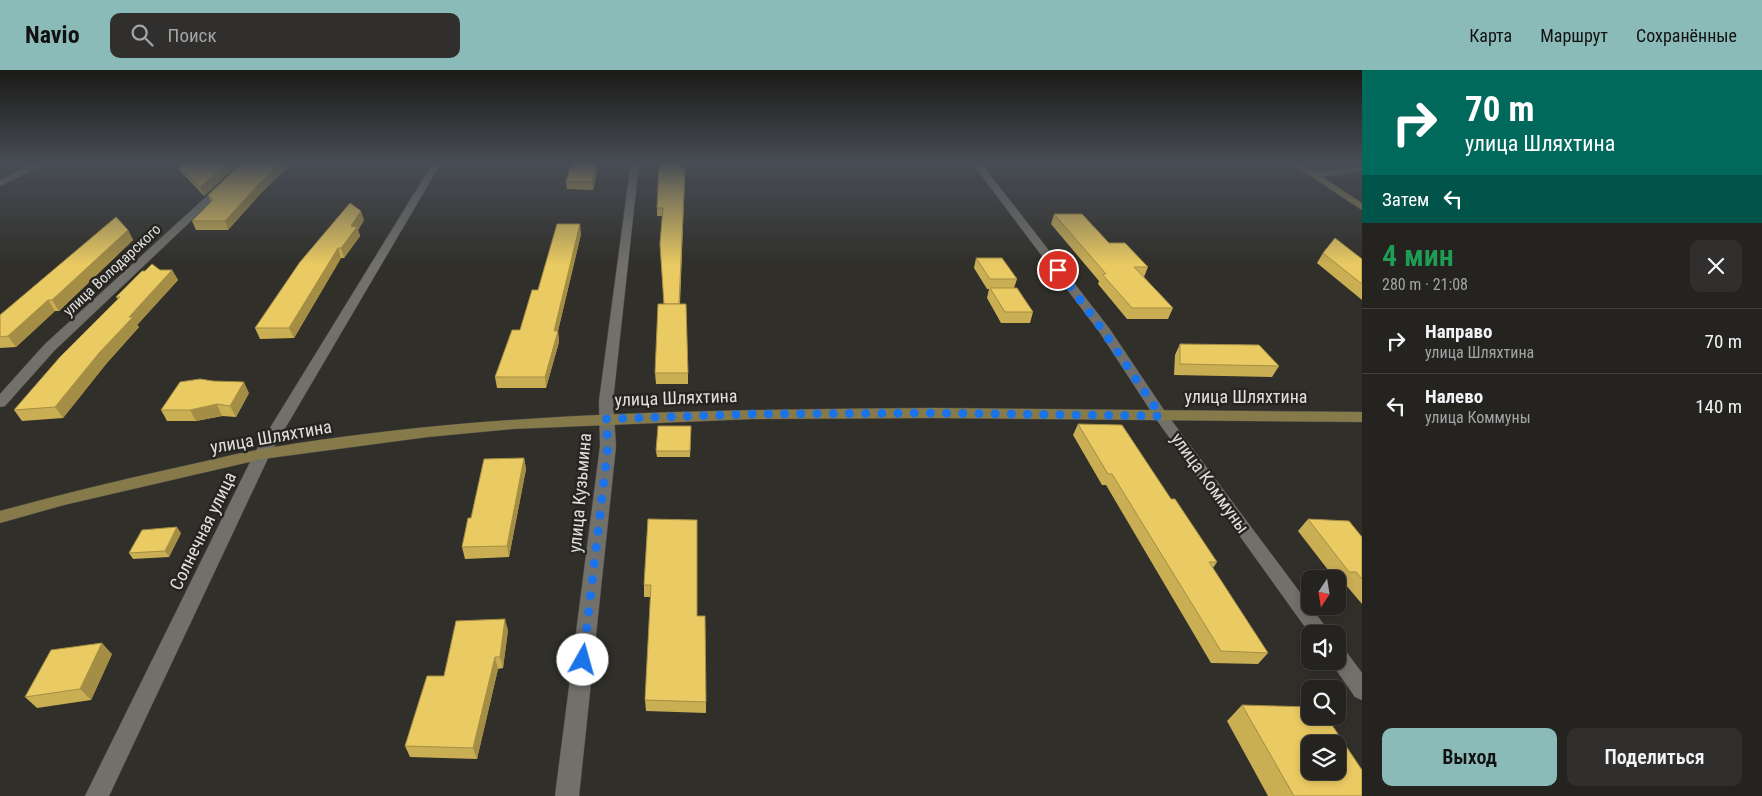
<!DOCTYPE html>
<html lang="ru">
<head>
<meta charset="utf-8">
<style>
  body { margin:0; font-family:"Roboto Condensed",sans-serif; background:#302f2d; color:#f1f3f6; height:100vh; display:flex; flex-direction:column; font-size:19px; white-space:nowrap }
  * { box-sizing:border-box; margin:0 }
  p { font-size:16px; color:#a3a4a5 }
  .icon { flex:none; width:28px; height:28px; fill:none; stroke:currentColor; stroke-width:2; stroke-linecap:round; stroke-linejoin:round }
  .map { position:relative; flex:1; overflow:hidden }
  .side { display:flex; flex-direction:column; background:#242320; width:400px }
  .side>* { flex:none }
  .guide { background:#00695c; color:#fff; overflow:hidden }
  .needle { width:32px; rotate:192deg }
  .buttons { position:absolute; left:1301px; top:500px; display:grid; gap:10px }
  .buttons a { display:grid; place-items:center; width:45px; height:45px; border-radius:10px; background:#242320; box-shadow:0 2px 8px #0003,0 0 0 1px #41403e; font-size:25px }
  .pin { position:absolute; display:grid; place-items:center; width:42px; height:42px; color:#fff; margin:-21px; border:2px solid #fff; border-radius:50%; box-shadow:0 1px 5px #0007 }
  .me { position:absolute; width:55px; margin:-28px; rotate:7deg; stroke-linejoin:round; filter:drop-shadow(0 0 4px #0008) }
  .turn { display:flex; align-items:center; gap:18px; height:105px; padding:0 20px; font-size:22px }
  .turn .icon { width:65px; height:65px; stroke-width:2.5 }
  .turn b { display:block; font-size:35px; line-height:42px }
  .then { display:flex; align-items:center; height:48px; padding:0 20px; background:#0003; gap:10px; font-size:19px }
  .round { display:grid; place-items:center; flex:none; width:52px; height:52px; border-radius:10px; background:#302f2d }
  .headline { display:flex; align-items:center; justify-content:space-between; height:85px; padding:0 20px }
  h1 { font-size:30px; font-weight:600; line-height:38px; color:#1e9e55 }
  .button { display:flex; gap:10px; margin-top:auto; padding:10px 20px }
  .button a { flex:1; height:58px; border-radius:10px; background:#8bbbb9; color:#111; font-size:20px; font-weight:600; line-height:58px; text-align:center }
  .button a+a { background:#302f2d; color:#f1f3f6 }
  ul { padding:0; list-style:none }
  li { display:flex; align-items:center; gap:15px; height:65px; padding:0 20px; border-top:1px solid #41403e }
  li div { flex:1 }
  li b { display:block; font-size:19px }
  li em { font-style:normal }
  header { display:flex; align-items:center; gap:30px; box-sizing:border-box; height:70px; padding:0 25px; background:#8bbbb9; color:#111 }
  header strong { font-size:24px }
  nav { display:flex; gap:28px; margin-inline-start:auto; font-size:18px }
  .search { width:350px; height:45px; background:#302f2d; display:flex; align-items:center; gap:12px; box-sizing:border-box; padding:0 18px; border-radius:10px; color:#a3a4a5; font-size:19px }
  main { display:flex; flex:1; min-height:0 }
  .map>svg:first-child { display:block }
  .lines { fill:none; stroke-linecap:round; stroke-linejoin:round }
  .lane-casing { stroke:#4c4b48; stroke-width:2 }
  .street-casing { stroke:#4c4b48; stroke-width:1 }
  .secondary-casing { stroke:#4c4b48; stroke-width:1 }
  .lane { fill:#72706b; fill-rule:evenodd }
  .street { fill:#72706b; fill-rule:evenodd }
  .secondary { fill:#867a4b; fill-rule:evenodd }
  .wall { fill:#c9ae54 }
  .shaded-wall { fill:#a48d45 }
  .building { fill:#eaca62; stroke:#a48d45; fill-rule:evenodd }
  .route { stroke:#1a73e8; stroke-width:9; stroke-dasharray:0 16.2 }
  .labels { text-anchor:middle; stroke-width:5; stroke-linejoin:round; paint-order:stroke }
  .far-street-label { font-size:15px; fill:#e1e0dd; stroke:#272521 }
  .street-label { font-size:18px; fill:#e1e0dd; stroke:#272521 }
</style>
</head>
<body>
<header>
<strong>Navio</strong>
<div class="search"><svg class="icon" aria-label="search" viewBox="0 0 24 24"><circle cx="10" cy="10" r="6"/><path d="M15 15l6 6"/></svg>Поиск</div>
<nav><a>Карта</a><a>Маршрут</a><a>Сохранённые</a></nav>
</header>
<main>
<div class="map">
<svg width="1362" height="726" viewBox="0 0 1362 726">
  <rect width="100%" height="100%" fill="#302f2a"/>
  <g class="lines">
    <defs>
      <polygon id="lane" points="1362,97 1362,101 1314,107 1310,105 1314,103"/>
      <g id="street">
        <polygon points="36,93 47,93 0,116 0,110"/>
        <polygon points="243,93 252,93 54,281 5,336 0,337 0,324 44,275"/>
        <polygon points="433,93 441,93 270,384 109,726 85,726 254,384"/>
        <polygon points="631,93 639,93 613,331 616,376 579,726 555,726 600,376 599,331"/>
        <polygon points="972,93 981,93 1109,258 1166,343 1331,564 1310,564 1156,349 1100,263"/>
        <polygon points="1338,577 1345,580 1362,603 1362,630 1355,627 1330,591 1338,591"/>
      </g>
      <g id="secondary">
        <polygon points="1291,93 1301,93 1362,133 1362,140"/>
        <path d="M934,338L1362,342V352L934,348L753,349L512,359L428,367L262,389L64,435L0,453V441C58,425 116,411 175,398C204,392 233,384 263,379C484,341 710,340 934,338Z"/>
      </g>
    </defs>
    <!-- lane casing -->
    <use href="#lane" class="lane-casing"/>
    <!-- street casing -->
    <use href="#street" class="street-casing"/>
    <!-- secondary casing -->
    <use href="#secondary" class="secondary-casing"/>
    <!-- lane -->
    <use href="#lane" class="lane"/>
    <!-- street -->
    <use href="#street" class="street"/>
    <!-- secondary -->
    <use href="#secondary" class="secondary"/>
  </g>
  <!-- wall -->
  <g class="wall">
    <polygon points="176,93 240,93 204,126 180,101"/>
    <polygon points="242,93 292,93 262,122 228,160 196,160 192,151 211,132 208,125"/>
    <polygon points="571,93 599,93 593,120 567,119 566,112"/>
    <polygon points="680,98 685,106 680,234 688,303 688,314 656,314 655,303 664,234 660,174 662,146 657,146 657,138"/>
    <polygon points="1054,144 1109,173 1148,197 1144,207 1173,238 1168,249 1127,249 1098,214 1099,211 1051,154"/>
    <polygon points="364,150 358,160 360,166 344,188 341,188 294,268 260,269 255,258"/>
    <polygon points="128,160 133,170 59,241 55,241 16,277 0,278 0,245"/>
    <polygon points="581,164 558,261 559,272 546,318 497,318 495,307 520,260 538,220"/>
    <polygon points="1323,183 1362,189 1362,230 1317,193"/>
    <polygon points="976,188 1017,209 1014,218 1033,242 1030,253 1001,253 987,228 989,219 987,219 974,198"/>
    <polygon points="172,200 178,210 137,255 139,257 106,294 63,348 22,351 14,340 118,229 116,227"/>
    <polygon points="1180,274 1279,296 1272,307 1174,305 1175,285"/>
    <polygon points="249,323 236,347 222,346 196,351 167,351 161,340"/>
    <polygon points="1078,354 1171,429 1217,492 1213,498 1268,583 1258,594 1211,593 1106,415 1102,415 1073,365"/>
    <polygon points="691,356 690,387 657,387 656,381"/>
    <polygon points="524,388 526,399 509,487 465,489 462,477 471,448"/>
    <polygon points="648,449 697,546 706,632 706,643 646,641 645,630 651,527 644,527 644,515"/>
    <polygon points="1308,449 1362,467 1362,534 1345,514 1338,514 1338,509 1335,509 1298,461"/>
    <polygon points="181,463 169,487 133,489 129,483"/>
    <polygon points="508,560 503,598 498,599 477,689 410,687 405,676 444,606"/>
    <polygon points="112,584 91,630 37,638 25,627"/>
    <polygon points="1242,635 1362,726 1268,726 1227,651"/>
  </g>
  <!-- shaded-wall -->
  <g class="shaded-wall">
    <polygon points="228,93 240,93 204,126 200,117"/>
    <polygon points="281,93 292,93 262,122 228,160 225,151 259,114"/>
    <polygon points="597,93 599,93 593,120 592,112"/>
    <polygon points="361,141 364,150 358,160 360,166 344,188 341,178 351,156"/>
    <polygon points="580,154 581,164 558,261 559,272 546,318 545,307 554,261"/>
    <polygon points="128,160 133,170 59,241 52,230"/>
    <polygon points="338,178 341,188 294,268 289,258"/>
    <polygon points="172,200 178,210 137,255 139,257 106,294 63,348 55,337 129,247"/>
    <polygon points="48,230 55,241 16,277 8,266"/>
    <polygon points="244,312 249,323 236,347 230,336"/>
    <polygon points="217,334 222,346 196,351 190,340"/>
    <polygon points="524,388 526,399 509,487 507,476"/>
    <polygon points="177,457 181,463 169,487 165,481"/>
    <polygon points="505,549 508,560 503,598 500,587"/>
    <polygon points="102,573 112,584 91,630 80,619"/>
    <polygon points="495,587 498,599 477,689 473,678"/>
  </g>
  <!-- building -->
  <g class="building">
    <polygon points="176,93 228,93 200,117"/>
    <polygon points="242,93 281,93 259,114 225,151 192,151 213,130 208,125"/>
    <polygon points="571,93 597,93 592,112 566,112"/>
    <polygon points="659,93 680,93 680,98 685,99 679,234 664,234 660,174 663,138 657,138"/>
    <polygon points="350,133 361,141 351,156 357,157 341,178 338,178 289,258 255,258 300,192"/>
    <polygon points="1054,144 1082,144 1109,173 1125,173 1148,197 1134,197 1173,238 1132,238 1102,204 1106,204"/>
    <polygon points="116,147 128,160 52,230 48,230 8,266 0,267 0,245"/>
    <polygon points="557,154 580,154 554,261 558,261 545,307 495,307 512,260 520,260 532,220 538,220"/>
    <polygon points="1335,168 1362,189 1362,214 1323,183"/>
    <polygon points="976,188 1002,188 1017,209 990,209"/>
    <polygon points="152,194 160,200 172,200 129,247 133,247 99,283 55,337 14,340 60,287 120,227 116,227 142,201 145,201"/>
    <polygon points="990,218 1017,218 1033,242 1005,242"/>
    <polygon points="658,234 686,234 688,303 655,303"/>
    <polygon points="1180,274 1259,275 1279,296 1180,294"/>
    <polygon points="200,309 213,311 244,312 230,336 217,334 190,340 161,340 180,312"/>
    <polygon points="1078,354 1122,355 1171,429 1175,429 1217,492 1209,492 1268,583 1221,581 1112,404 1108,404"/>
    <polygon points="658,356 691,356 690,381 656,381"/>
    <polygon points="524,388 507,476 462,477 468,448 471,448 484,389"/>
    <polygon points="648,449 697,450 697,546 705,546 706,632 645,630 651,515 644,515"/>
    <polygon points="1308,449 1349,451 1362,467 1362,509 1356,502 1349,502"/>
    <polygon points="177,457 165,481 129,483 142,460"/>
    <polygon points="505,549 500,587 495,587 473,678 405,676 427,606 444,606 456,551"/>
    <polygon points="102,573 80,619 25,627 51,580"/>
    <path d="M1242,635L1310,637V646H1326L1362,700V726H1294ZM1310,674H1338V701H1310Z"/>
  </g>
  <!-- sky -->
  <linearGradient id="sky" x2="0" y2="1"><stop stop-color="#1a1a17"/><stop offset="0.48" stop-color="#484d55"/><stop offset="1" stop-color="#484d55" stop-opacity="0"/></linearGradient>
  <rect width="1362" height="195" fill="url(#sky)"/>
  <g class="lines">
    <!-- route -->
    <polyline class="route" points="583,590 608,376 606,349 753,344 934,343 1161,346 1104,262 1058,200"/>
  </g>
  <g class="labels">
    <!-- far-street labels -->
    <g class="far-street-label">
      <text transform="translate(112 200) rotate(-43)" y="5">улица Володарского</text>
    </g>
    <!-- street labels -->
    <g class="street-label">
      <text x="1246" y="333">улица Шляхтина</text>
      <text transform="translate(676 328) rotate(-2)" y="6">улица Шляхтина</text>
      <text transform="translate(271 367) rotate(-10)" y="6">улица Шляхтина</text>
      <text transform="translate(1210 413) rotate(54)" y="6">улица Коммуны</text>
      <text transform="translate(580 423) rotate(-85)" y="6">улица Кузьмина</text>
      <text transform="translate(203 461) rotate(-64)" y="6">Солнечная улица</text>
    </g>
  </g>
</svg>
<div class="buttons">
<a><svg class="needle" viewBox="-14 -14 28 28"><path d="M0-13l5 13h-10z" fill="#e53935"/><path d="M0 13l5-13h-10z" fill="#a3a4a5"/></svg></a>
<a><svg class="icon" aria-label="sound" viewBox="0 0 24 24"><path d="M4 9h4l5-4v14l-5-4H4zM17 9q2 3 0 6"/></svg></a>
<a><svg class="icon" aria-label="search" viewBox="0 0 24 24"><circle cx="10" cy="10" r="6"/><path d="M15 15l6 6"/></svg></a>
<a><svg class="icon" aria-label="layers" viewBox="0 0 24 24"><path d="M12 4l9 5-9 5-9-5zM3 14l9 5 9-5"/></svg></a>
</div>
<div class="pin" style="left:1058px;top:200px;background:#d93025"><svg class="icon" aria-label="arrive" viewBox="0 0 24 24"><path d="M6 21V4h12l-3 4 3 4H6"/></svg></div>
<svg class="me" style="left:583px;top:590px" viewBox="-20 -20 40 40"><circle r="19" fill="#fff"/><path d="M0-13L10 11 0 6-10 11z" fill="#1a73e8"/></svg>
</div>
<section class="side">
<div class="guide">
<div class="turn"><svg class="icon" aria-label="right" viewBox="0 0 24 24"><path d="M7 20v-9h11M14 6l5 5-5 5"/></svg><div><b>70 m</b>улица Шляхтина</div></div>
<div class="then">Затем<svg class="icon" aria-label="left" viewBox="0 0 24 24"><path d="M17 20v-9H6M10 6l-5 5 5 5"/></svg></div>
</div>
<div class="headline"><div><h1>4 мин</h1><p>280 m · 21:08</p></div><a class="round"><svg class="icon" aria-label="close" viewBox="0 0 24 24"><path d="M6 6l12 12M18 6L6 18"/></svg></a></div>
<ul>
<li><svg class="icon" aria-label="right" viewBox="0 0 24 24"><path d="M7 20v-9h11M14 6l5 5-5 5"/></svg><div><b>Направо</b><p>улица Шляхтина</p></div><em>70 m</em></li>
<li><svg class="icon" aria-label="left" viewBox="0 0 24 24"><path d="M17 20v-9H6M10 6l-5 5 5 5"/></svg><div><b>Налево</b><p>улица Коммуны</p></div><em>140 m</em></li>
</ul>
<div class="button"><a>Выход</a><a>Поделиться</a></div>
</section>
</main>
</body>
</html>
